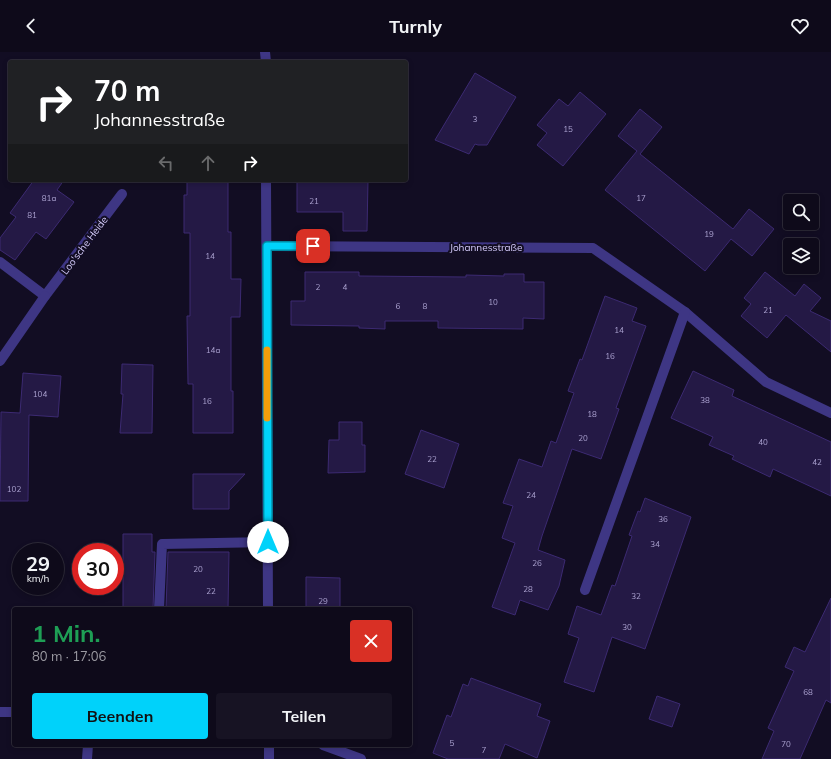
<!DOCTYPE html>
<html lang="de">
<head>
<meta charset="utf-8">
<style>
  body { margin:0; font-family:Mulish,sans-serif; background:#171323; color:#f1f3f6; height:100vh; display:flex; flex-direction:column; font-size:15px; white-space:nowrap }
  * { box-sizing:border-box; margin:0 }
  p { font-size:13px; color:#9b9aa2 }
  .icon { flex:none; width:22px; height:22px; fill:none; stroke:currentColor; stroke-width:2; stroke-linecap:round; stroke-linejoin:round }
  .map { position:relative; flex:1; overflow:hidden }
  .details { position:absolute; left:12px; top:555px; width:400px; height:140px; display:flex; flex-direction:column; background:#0e0a1a; border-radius:4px; box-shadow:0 2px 6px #0003,0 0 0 1px #2e2b39 }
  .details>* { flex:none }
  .top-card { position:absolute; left:8px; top:8px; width:400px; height:122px; border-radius:4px; box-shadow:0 2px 6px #0003,0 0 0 1px #2e2b39; background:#202124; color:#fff; overflow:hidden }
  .controls { position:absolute; left:783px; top:142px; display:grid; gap:8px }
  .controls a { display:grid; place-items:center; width:36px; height:36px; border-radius:4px; background:#0e0a1a; box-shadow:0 2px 6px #0003,0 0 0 1px #2e2b39; font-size:20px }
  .speed { position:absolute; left:12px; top:491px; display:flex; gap:8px; font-size:20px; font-weight:700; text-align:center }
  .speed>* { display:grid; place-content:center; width:52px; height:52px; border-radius:50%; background:#0e0a1a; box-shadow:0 2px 6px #0003,0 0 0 1px #2e2b39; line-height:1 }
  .speed small { font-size:10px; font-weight:400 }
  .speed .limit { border:6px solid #d22; background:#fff; color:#111 }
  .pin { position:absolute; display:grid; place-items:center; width:34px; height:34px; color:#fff; margin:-17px; border-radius:8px; box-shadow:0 2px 6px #0006 }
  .me { position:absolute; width:44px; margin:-22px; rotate:0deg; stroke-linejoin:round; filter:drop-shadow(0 0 3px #0008) }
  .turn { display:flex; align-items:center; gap:14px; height:84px; padding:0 20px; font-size:18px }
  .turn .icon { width:52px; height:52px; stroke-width:2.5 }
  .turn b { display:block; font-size:28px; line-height:34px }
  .lanes { display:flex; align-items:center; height:38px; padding:0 20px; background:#0003; justify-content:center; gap:20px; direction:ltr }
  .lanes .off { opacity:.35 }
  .round { display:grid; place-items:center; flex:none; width:42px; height:42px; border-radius:4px; background:#171323 }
  .head { display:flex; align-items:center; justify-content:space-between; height:68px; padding:0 20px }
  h1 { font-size:24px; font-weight:700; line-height:30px; color:#1e9e55 }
  .primary-button { display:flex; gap:8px; margin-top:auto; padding:8px 20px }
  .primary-button a { flex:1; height:46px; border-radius:4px; background:#00d2fa; color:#111; font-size:16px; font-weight:700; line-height:46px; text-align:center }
  .primary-button a+a { background:#171323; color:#f1f3f6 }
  header { display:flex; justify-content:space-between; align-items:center; height:52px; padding:0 20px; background:#0e0a1a; font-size:18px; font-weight:700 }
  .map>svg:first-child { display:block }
  .building { fill:#241945; stroke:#3c2a72 }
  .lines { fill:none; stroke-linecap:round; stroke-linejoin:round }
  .service { stroke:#3e3684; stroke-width:10 }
  .minor { stroke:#3e3684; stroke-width:10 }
  .route-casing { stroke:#0088a2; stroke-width:10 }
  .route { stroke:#00d2fa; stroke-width:7 }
  .slow { stroke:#f59e0b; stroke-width:7 }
  .labels { text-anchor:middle; stroke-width:4; stroke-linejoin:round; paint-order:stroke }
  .number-label { font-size:8px; fill:#aba2d0 }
  .street-label { font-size:10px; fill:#d8cfff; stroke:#120d23 }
</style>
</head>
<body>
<header><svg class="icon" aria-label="back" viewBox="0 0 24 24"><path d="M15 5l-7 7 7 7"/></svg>Turnly<svg class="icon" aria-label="heart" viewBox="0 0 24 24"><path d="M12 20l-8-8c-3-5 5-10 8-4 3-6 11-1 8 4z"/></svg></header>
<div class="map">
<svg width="831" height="707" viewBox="0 0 831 707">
  <rect width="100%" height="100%" fill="#120d23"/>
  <!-- building -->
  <g class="building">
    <polygon points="475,21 516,45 487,93 478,93 475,92 469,102 435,88"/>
    <polygon points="580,40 606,62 563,114 537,93 547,81 537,73 559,47 568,54"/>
    <polygon points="640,57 662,75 640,102 733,177 749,157 774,177 752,204 731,187 705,219 605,138 637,99 618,84"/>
    <polygon points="34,128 64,128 57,138 74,150 46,187 36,180 15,208 0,198 0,186 16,165 10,161"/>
    <polygon points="187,128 228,128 228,180 231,180 231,227 241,227 240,265 231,265 231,339 233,339 233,381 193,381 193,332 188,332 187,264 190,264 190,181 184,181 184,143 187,143"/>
    <polygon points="297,128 368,128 367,179 343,179 343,160 297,160"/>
    <polygon points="305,220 359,220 359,224 466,225 466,223 504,224 504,222 524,222 524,230 544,230 544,267 523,266 523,277 438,276 438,269 385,269 385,277 359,276 359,274 291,273 291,249 305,249"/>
    <polygon points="765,220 795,244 804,232 821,246 810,259 831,269 831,300 786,263 767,286 741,264 751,252 744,246"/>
    <polygon points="605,244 637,256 632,269 646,274 616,356 619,357 601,407 572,397 542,484 538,498 565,508 559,534 548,558 520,548 515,563 492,555 515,491 502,486 513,454 503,451 519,407 542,415 551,389 556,391 574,341 568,339 580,307 582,308"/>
    <polygon points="122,312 153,313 152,381 120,381 123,342 121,342"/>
    <polygon points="693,319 734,338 732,344 831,390 831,444 773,417 770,425 732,407 734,404 709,393 713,385 671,366"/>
    <polygon points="23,321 61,324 58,365 29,363 28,449 0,449 1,360 20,361"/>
    <polygon points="339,370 362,370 362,393 365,393 365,420 328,421 329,388 339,388"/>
    <polygon points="421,378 459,392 444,436 405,422"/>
    <polygon points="193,422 245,422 229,439 229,457 193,457"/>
    <polygon points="645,446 691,465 645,597 612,585 594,640 564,630 579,586 568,582 577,554 601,563 612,533 615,534 632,484 629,483 638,459 640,460"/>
    <polygon points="123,482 152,482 152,500 155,500 153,557 123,557"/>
    <polygon points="168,500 229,500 228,557 166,557"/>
    <polygon points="306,525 340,526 340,557 306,557"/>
    <polygon points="831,546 831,651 826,648 800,707 762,707 774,679 768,676 794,619 785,615 794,595 805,600"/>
    <polygon points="471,626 541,652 537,664 550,669 537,706 505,692 499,707 448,707 433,701 447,663 451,665 463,632 468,634"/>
    <polygon points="657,644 680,652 672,675 649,667"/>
  </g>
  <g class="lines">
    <!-- service -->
    <g class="service">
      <polyline points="0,210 45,244 122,142"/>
      <polyline points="159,557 162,492 268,490"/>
      <polyline points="87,707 88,693"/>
    </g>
    <!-- minor -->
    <g class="minor">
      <polyline points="265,0 266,10"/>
      <polyline points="266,128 268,557"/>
      <polyline points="267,194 593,196 685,260 766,330 831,361"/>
      <polyline points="0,309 45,244"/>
      <polyline points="585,538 685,260"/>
      <polyline points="0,660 14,660"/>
      <polyline points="323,693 361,707"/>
      <polyline points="269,707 269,693"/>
    </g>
  </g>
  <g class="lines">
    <defs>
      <polyline id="route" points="268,490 267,194 313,194"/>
    </defs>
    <!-- route casing -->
    <use href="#route" class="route-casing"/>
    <!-- route -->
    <use href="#route" class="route"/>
    <!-- slow -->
    <polyline class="slow" points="267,298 267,366"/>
  </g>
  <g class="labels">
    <!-- number labels -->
    <g class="number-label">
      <text x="475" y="70">3</text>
      <text x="568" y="80">15</text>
      <text x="49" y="149">81a</text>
      <text x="641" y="149">17</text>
      <text x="314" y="152">21</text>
      <text x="32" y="166">81</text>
      <text x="709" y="185">19</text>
      <text x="210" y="207">14</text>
      <text x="318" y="238">2</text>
      <text x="345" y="238">4</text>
      <text x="493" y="253">10</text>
      <text x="398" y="257">6</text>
      <text x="425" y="257">8</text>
      <text x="768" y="261">21</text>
      <text x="619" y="281">14</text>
      <text x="213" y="301">14a</text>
      <text x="610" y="307">16</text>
      <text x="40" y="345">104</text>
      <text x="705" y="351">38</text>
      <text x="207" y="352">16</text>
      <text x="592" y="365">18</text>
      <text x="583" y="389">20</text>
      <text x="763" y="393">40</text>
      <text x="432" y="410">22</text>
      <text x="817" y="413">42</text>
      <text x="14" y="440">102</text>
      <text x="531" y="446">24</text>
      <text x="663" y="470">36</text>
      <text x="655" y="495">34</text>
      <text x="537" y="514">26</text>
      <text x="198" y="520">20</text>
      <text x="528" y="540">28</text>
      <text x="211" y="542">22</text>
      <text x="636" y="547">32</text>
      <text x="323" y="552">29</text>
      <text x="627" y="578">30</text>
      <text x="808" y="643">68</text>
      <text x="452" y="694">5</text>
      <text x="786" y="695">70</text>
      <text x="484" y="701">7</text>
    </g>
    <!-- street labels -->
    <g class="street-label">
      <text transform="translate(84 193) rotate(-53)" y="4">Loo'sche Heide</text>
      <text x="486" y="199">Johannesstraße</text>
    </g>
  </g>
</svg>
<div class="controls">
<a><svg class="icon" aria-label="search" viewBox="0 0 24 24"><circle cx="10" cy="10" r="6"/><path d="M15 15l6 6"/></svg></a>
<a><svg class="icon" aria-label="layers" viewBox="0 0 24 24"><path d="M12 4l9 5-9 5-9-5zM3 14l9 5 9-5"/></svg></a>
</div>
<div class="speed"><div>29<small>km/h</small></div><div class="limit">30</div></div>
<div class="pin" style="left:313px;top:194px;background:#d93025"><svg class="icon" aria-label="arrive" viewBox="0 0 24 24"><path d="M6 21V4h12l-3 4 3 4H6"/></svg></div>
<svg class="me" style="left:268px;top:490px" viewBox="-20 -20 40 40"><circle r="19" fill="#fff"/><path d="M0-13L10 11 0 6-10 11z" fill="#00d2fa"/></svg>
<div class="top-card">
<div class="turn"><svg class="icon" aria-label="right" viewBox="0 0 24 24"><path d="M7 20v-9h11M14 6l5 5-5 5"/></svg><div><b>70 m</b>Johannesstraße</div></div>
<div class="lanes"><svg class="icon off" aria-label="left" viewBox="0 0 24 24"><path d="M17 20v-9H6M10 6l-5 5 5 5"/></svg><svg class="icon off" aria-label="ahead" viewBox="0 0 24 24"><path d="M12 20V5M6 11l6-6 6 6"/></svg><svg class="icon" aria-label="right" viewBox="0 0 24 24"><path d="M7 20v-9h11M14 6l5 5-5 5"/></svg></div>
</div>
<section class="details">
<div class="head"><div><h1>1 Min.</h1><p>80 m · 17:06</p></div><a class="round" style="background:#d93025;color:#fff"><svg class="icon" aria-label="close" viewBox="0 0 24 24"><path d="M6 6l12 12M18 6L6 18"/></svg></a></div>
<div class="primary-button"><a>Beenden</a><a>Teilen</a></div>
</section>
</div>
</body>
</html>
